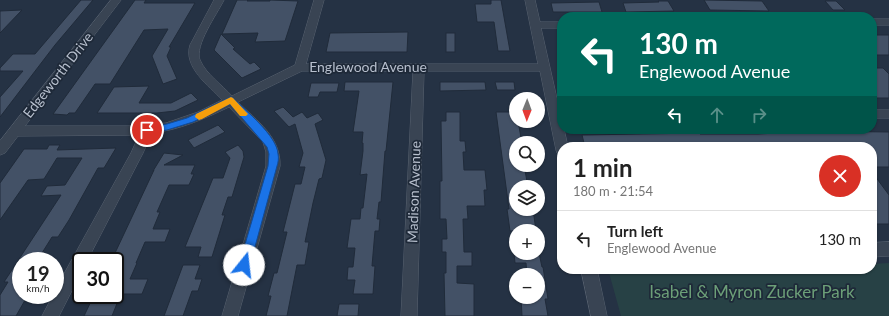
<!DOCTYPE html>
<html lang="en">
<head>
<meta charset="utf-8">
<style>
  body { margin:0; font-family:Lato,sans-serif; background:#f6f6f6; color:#222; height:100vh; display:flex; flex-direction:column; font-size:15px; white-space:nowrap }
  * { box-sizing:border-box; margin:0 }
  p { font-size:13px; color:#767676 }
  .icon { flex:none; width:22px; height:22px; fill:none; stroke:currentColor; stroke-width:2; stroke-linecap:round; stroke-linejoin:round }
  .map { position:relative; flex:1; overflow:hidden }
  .side { position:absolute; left:557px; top:142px; width:320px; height:132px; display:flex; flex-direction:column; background:#fff; border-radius:16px; box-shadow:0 1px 3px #0004 }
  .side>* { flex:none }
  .hud { position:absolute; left:557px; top:12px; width:320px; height:122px; border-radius:16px; box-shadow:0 1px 3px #0004; background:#00695c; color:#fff; overflow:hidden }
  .needle { width:26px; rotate:181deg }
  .fabs { position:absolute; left:509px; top:92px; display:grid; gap:8px }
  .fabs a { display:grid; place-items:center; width:36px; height:36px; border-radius:50%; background:#fff; box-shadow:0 1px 3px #0004; font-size:20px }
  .speed { position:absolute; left:12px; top:252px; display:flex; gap:8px; font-size:20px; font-weight:700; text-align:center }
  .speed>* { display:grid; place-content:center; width:52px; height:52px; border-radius:50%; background:#fff; box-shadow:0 1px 3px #0004; line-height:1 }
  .speed small { font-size:10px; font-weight:400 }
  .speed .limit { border:2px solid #111; border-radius:6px; background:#fff; color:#111 }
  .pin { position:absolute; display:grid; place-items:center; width:34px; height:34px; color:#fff; margin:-17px; border:2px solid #fff; border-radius:50%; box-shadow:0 1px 4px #0007 }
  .me { position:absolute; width:44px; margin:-22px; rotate:16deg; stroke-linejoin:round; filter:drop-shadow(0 0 3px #0008) }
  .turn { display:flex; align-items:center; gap:14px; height:84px; padding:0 16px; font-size:18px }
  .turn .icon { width:52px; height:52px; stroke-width:2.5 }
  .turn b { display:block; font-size:28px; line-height:34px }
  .lanes { display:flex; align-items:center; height:38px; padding:0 16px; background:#0003; justify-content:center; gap:20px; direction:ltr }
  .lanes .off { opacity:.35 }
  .round { display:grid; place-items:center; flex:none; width:42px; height:42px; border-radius:21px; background:#f6f6f6 }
  .head { display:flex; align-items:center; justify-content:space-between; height:68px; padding:0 16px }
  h1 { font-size:24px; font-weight:700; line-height:30px }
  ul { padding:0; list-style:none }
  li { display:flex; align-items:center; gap:12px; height:56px; padding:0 16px; border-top:1px solid #e0e0e0 }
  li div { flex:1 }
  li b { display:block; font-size:15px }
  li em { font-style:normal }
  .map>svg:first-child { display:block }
  .green { fill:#274145 }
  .building { fill:#435166; stroke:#202b3a }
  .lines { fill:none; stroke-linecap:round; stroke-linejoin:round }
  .minor-casing { stroke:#586270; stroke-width:1 }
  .minor { fill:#394453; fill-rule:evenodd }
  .route { fill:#1a73e8; stroke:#114b97 }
  .slow { fill:#f59e0b }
  .labels { text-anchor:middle; stroke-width:3.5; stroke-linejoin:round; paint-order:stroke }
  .street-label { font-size:14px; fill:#b7bfcd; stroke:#1e2938 }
  .near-park-label { font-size:17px; fill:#6c9f78; stroke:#1e2938 }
</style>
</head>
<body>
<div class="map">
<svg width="889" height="316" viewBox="0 0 889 316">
  <rect width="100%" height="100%" fill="#253244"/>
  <!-- green -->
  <polygon class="green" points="889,263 889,316 621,316 608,269 872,269 872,264"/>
  <!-- building -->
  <g class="building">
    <polygon points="81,0 93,0 55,45 0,117 0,97 23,71 0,71 0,68 13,54 35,54"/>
    <polygon points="135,0 146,0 144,3 195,3 169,47 171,47 167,56 177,79 163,84 152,56 168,29 144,30 110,84 95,84 75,113 69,113 67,115 53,114"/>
    <polygon points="237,0 248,0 247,1 270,1 270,0 298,1 285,41 255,42 258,33 222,34"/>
    <polygon points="491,0 501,0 510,51 498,51 494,22 477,22 475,4 491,4"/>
    <polygon points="704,0 762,1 769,11 710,10"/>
    <polygon points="658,1 668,1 674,11 626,12 623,3 659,2"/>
    <polygon points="825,1 836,1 845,10 833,10"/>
    <polygon points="599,2 602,12 553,12 551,3"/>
    <polygon points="22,10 0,33 0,11"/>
    <polygon points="408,32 407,52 326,52 330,33"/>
    <rect x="446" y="33" width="9" height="19"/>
    <polygon points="221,34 235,48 233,49 250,64 254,62 261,69 242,78 214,50"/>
    <polygon points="872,35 889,35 889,55 874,55 872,53"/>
    <polygon points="872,68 883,68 889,74 889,98 872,98"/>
    <polygon points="345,82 393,82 386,151 385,151 381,202 379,202 377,219 380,219 379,231 375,231 372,266 375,266 373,294 353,294 355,280 347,280 348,267 353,267 355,248 347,248 351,219 360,219 361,208 363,208 367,174 360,175 363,151 363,143 362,143 363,132 353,132 359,91 344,91"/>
    <polygon points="440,82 485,82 486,90 440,91"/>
    <polygon points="495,82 514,82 515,90 497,90"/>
    <polygon points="311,83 339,83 337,92 320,92 318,97 308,97"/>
    <polygon points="149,86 139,103 171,103 191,93 198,100 175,111 157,113 97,113 114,87"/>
    <polygon points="283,107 293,117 302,112 307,118 318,113 323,120 315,124 326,160 322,178 319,179 313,203 305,242 309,242 305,265 297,265 287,316 266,316 271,296 268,296 274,273 277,273 287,232 283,232 295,184 301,184 305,167 299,167 303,153 295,124 289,127 274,111"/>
    <polygon points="446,112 460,112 460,141 465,141 466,152 463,152 464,170 485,170 487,190 484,190 485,206 467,206 468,219 463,219 464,252 472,252 472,266 457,266 457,283 474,284 474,316 445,316 444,273 446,273 446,252 442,252 442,239 447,239 446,219 440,219 440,181 442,181 441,121 446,121"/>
    <polygon points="496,112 516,112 516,121 518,121 522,143 516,143 516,165 524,165 528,187 516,187 516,209 533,209 536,231 510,231 507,209 509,209"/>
    <polygon points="218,125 225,132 194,148 188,140"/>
    <polygon points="814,131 889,132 889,167 872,167 872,147 845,147 842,144 784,145 786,147 700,147 699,145 680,145 675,147 648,147 647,145 585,147 582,135 699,133 700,134 758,134"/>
    <polygon points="49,145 60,145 57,150 116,148 104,168 98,168 69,220 58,237 52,237 37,261 21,261 21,295 28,295 16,316 0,316 0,295 8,282 4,282 61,195 41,196 47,186 65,185 82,158 57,158 44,179 28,180 0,220 0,183 24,149 47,149"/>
    <polygon points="238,145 243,151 244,157 232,197 228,197 222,215 225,215 212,257 198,257 201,247 185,247 213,178 223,178 230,158 225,152"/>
    <polygon points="164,153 183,155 164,165 195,165 191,174 194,174 189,185 169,185 157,212 160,212 153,229 170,229 165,242 145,242 136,263 137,263 130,279 148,279 142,294 115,294 115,253 154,170 153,171"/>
    <polygon points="872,172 889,195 889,224 872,224"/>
    <polygon points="514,253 539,253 542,267 543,267 548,299 545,299 548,316 522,316 521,297 538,297 538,275 527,275 526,263 515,263"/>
    <polygon points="183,265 200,265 195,279 202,279 198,291 192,291 183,316 164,316"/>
    <polygon points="120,296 112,316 84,316 93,297"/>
    <polygon points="339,304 359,304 358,316 337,316"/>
  </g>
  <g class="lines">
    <defs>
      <g id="minor">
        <path d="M111,0H121L25,126H136L166,123L198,112L222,100C209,86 183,67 190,45L214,0H224C217,14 194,46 200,60C206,74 222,85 232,96L295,65L314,0H324L306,64H538L525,0H535L540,22H562V28H541L562,121V129H564L568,147H562V155L557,153L556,150L540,71H424L417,316H401L413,71H302L238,102C257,121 281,137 280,166L238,316H222L266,166V152L263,142L229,107C204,119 179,130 152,133L143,153L87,261H81V273L59,316H42L53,295H55V290L131,153L139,135L18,136L5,153L0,155V141Z"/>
        <rect x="872" y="19" width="17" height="6"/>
        <rect x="872" y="110" width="17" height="8"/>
        <polygon points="889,242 889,256 872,257 872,243"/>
        <polygon points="581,269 597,269 607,316 591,316"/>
      </g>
    </defs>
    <!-- minor casing -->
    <use href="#minor" class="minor-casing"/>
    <!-- minor -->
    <use href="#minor" class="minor"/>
  </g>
  <!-- route -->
  <path class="route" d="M231,97L233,98C246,111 277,136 278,154C279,158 278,163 277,166L250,265L248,268L244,270L240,268L239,265L268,166L269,154L267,147L230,104L193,122L167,130L147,133L143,130L147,127L167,124L187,118Z"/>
  <!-- slow -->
  <polygon class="slow" points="231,97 233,98 246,112 248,114 246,116 240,116 230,104 202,119 199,120 195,117 196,114"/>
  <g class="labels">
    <!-- street labels -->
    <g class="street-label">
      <text x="368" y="72">Englewood Avenue</text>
      <text transform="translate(58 75) rotate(-52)" y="5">Edgeworth Drive</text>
      <text transform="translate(414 192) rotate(-88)" y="5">Madison Avenue</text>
    </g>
    <!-- near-park labels -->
    <g class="near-park-label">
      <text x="752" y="298">Isabel &amp; Myron Zucker Park</text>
    </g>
  </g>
</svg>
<div class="fabs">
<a><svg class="needle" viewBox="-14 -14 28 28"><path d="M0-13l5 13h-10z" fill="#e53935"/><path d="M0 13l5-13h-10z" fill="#767676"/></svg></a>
<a><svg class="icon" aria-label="search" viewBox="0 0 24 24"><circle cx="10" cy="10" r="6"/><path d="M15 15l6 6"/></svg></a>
<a><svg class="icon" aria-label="layers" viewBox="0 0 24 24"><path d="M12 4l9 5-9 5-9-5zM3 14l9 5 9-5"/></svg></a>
<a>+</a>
<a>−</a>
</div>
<div class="speed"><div>19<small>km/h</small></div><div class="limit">30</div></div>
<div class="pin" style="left:147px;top:130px;background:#d93025"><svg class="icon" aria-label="arrive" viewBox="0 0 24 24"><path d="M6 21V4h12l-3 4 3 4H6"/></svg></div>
<svg class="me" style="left:244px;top:265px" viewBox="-20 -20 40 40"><circle r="19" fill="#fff"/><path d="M0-13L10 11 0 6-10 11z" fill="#1a73e8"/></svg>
<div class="hud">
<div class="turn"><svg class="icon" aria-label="left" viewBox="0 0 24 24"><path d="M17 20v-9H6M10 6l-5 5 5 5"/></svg><div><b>130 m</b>Englewood Avenue</div></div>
<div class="lanes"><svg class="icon" aria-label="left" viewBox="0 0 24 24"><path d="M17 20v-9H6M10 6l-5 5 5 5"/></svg><svg class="icon off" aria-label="ahead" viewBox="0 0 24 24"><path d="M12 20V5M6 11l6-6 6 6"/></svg><svg class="icon off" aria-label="right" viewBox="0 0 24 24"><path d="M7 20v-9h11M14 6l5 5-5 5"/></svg></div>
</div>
<section class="side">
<div class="head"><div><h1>1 min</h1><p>180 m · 21:54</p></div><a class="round" style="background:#d93025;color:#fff"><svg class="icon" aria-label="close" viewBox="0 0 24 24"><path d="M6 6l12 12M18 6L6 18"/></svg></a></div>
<ul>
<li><svg class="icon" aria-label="left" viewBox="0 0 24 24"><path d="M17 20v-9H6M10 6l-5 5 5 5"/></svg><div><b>Turn left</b><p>Englewood Avenue</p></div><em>130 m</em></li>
</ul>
</section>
</div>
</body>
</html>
